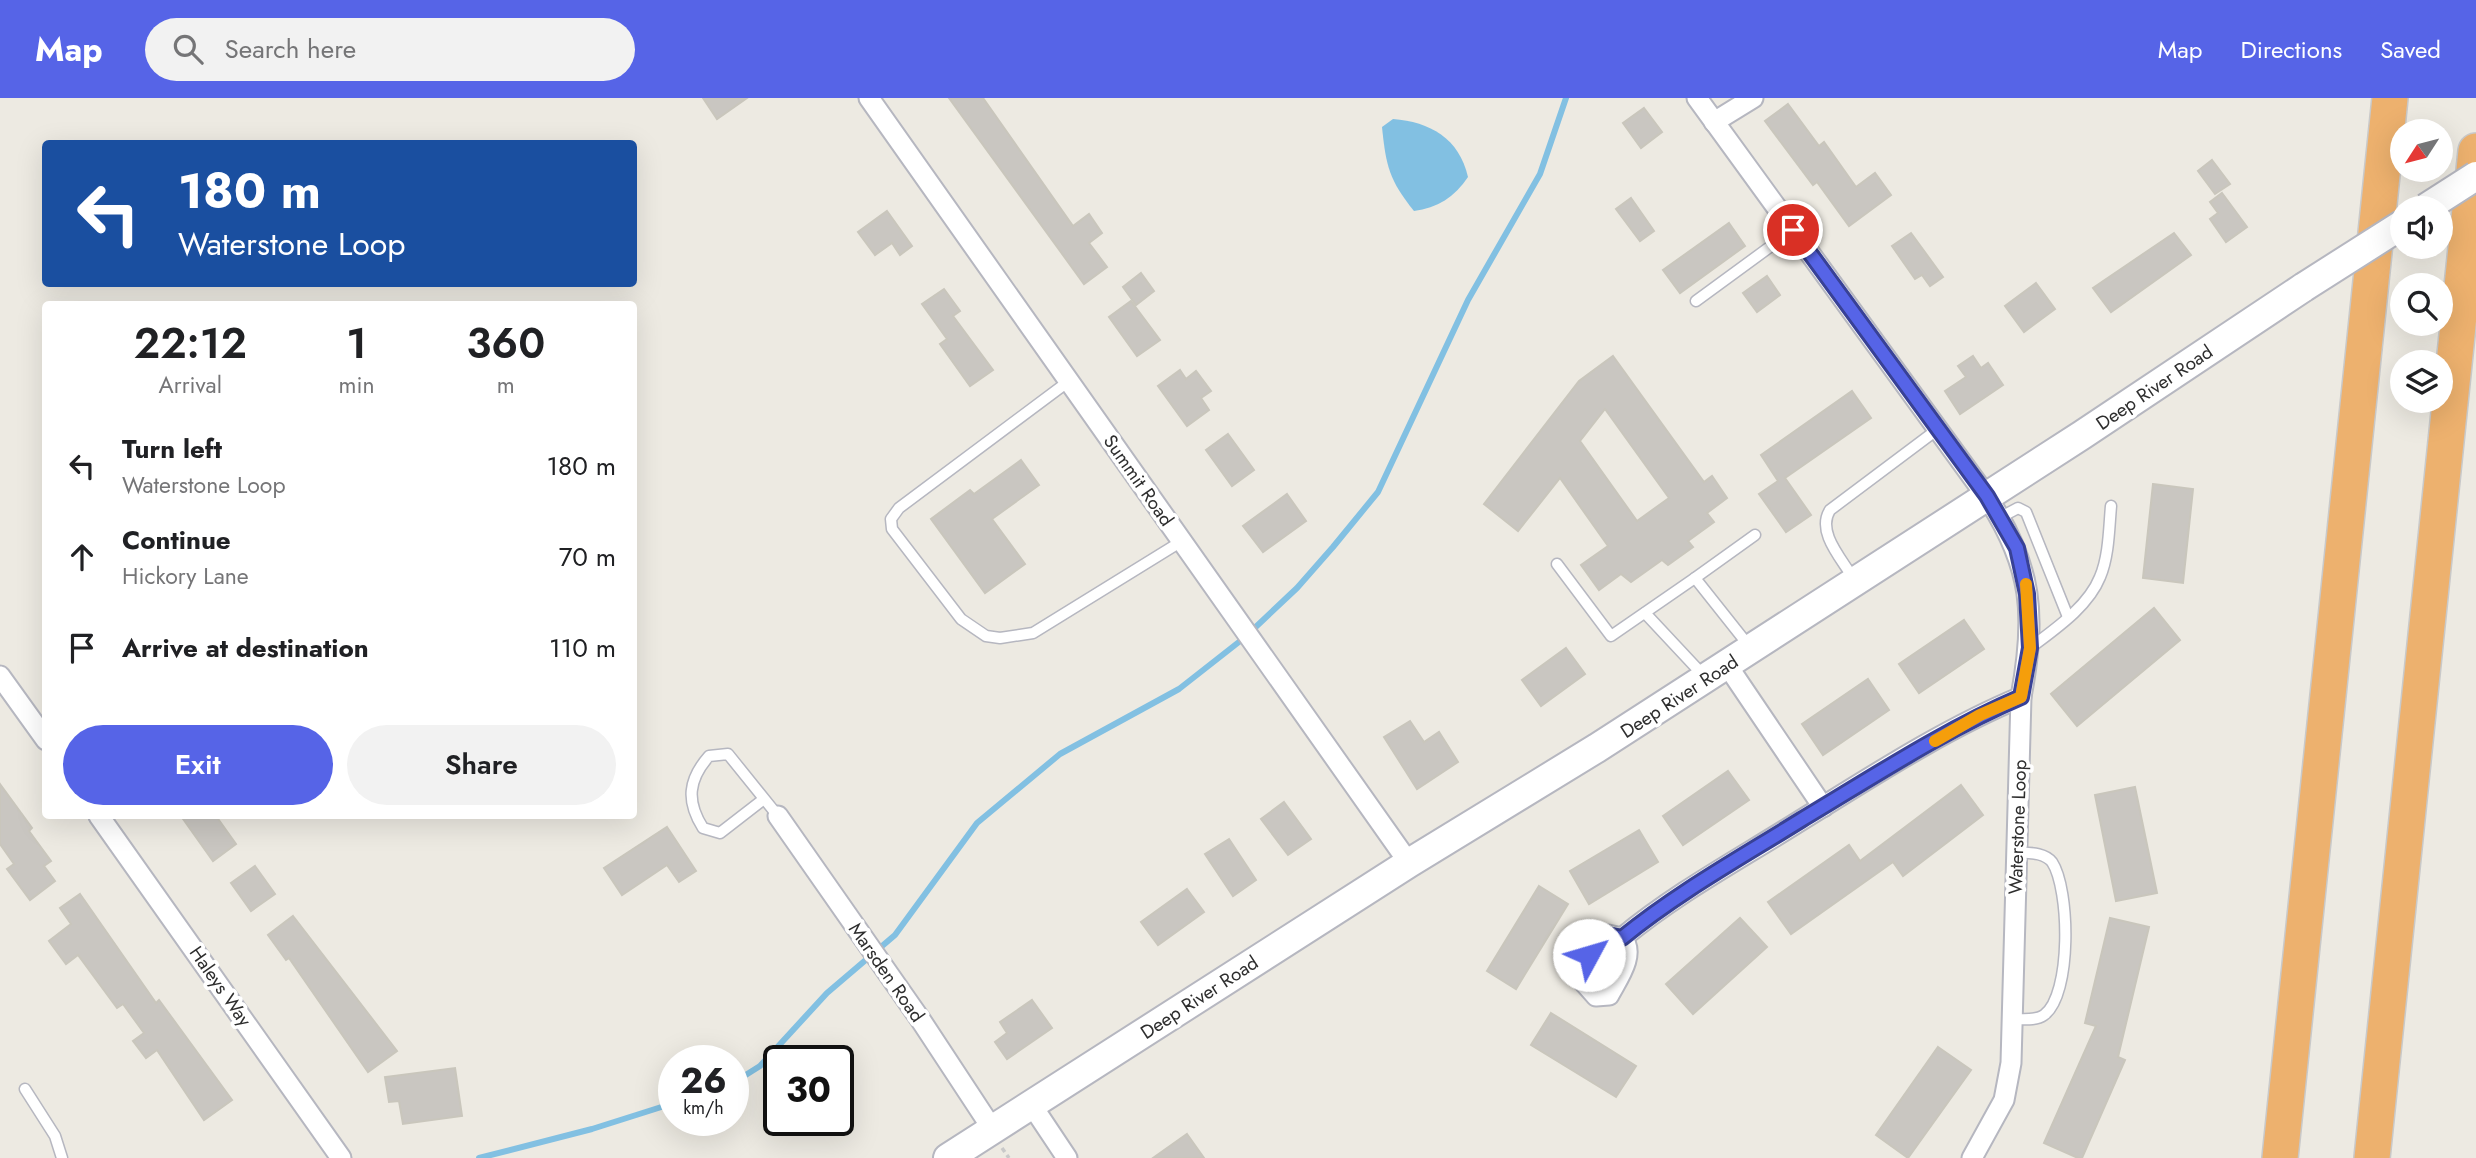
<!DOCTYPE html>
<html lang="en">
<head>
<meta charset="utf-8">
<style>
  body { margin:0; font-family:Jost,sans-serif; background:#f2f2f2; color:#202124; height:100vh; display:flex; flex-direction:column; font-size:26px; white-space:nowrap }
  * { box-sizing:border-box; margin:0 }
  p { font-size:23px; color:#757577 }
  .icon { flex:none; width:38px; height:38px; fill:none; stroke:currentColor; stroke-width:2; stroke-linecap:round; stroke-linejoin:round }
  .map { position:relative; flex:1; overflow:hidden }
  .panel { position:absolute; left:42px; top:203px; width:595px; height:518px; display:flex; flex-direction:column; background:#fff; border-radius:7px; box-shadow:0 7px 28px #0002 }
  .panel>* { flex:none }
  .guide { position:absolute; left:42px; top:42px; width:595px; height:147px; border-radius:7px; box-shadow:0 7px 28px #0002; background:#1a4fa0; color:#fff; overflow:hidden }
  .needle { width:46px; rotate:234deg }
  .controls { position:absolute; left:2390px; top:21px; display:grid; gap:14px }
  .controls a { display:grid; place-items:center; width:63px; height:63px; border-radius:50%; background:#fff; box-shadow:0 7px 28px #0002; font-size:35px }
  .speed { position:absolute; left:658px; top:947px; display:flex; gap:14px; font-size:35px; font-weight:700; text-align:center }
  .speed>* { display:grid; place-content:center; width:91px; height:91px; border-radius:50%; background:#fff; box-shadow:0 7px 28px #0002; line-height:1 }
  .speed small { font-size:18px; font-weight:400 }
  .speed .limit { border:4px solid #111; border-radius:10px; background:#fff; color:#111 }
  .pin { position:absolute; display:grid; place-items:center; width:60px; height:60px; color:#fff; margin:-30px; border:4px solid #fff; border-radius:50%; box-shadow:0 2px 7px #0007 }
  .me { position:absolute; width:77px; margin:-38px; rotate:51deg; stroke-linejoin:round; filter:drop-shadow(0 0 5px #0008) }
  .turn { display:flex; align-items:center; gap:24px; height:147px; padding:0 21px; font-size:32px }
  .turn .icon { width:91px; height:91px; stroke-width:2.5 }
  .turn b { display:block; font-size:49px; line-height:60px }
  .eta { display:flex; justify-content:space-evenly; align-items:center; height:119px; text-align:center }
  .eta b { font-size:42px; font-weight:600; line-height:49px }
  .cta { display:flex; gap:14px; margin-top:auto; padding:14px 21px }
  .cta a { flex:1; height:80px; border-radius:42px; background:#5664e7; color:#fff; font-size:28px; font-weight:600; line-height:80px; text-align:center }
  .cta a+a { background:#f2f2f2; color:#202124 }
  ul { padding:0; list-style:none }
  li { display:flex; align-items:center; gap:21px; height:91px; padding:0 21px }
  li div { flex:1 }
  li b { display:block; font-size:26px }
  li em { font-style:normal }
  header { display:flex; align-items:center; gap:42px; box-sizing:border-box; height:98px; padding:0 35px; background:#5664e7; color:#fff }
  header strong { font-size:33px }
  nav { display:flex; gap:38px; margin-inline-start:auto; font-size:24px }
  .search { width:490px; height:63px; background:#f2f2f2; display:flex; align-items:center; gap:18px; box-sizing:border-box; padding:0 24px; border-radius:38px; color:#757577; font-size:26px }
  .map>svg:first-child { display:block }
  .water { fill:#82c0e2 }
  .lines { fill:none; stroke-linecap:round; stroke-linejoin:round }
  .stream { stroke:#82c0e2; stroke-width:6 }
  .building { fill:#c9c6c1; stroke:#c9c6bc; stroke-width:2; fill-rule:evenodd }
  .lane-casing { stroke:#b6b7c0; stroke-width:13 }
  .street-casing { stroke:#b6b7c0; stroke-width:23 }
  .secondary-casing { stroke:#b6b7c0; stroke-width:32 }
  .highway-casing { stroke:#c9c9c9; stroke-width:38 }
  .path { stroke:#c9c9c9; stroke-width:3.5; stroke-dasharray:5 3.5; stroke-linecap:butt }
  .lane { stroke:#fff; stroke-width:10 }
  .street { stroke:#fff; stroke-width:19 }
  .secondary { stroke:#fff; stroke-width:28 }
  .highway { stroke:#edb16e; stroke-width:35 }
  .secondary-bridge-casing { stroke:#b6b7c0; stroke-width:32; stroke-linecap:butt }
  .secondary-bridge { stroke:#fff; stroke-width:28 }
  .route-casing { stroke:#384196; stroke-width:18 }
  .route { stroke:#5664e7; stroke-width:12 }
  .slow { stroke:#f59e0b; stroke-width:12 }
  .labels { text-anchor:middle; stroke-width:7; stroke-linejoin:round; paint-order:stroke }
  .street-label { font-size:19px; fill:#2e2e2e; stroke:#fff }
</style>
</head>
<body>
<header>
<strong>Map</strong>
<div class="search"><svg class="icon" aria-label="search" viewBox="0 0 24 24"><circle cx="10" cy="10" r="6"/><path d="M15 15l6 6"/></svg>Search here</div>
<nav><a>Map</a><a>Directions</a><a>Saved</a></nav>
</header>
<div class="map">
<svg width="2476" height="1060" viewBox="0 0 2476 1060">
  <rect width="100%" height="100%" fill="#edeae2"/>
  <!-- water -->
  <path class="water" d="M1393,21C1430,24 1459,40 1468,79C1455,99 1437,110 1414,113C1389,82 1386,68 1382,29Z"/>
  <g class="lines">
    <!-- stream -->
    <g class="stream">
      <polyline points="733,985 760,968 827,895 895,837 977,725 1060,656 1179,591 1244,540 1297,490 1333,449 1378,394 1468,202 1540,76 1566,0"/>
      <polyline points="479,1060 592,1031 674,1005"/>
    </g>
  </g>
  <!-- building -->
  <g class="building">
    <polygon points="703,0 747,0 717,21"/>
    <polygon points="949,0 983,0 1073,128 1089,116 1102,135 1089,145 1107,169 1084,186"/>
    <polygon points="1788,6 1819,48 1824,44 1856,89 1875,75 1891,97 1849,128 1817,84 1813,87 1765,23"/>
    <polygon points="1644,10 1662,34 1641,50 1623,25"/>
    <polygon points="2212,62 2230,86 2215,96 2198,73"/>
    <polygon points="2222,95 2247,129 2226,144 2210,121 2218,115 2210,104"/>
    <polygon points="1631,100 1654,133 1640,143 1616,111"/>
    <polygon points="887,113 912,148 900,157 892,145 875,157 858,134"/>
    <polygon points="1729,125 1745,148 1680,195 1663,172"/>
    <polygon points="1911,135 1943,179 1930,188 1922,177 1915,181 1892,148"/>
    <polygon points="2174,135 2191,157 2111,214 2093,190"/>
    <polygon points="1141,175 1154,193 1136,207 1123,189"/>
    <polygon points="1767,178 1780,197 1757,214 1743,195"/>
    <polygon points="2036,185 2055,211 2024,234 2005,208"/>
    <polygon points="944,191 960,213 953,218 993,272 970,288 940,246 947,241 922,206"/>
    <polygon points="1131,203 1160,242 1137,258 1109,219"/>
    <path d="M1613,258L1704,384L1712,378L1727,400L1707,415L1714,424L1688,443L1693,449L1668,467L1662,462L1631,484L1621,476L1599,492L1581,467L1608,448L1560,380L1518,433L1484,406L1579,283ZM1605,311L1669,400L1637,423L1580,343Z"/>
    <polygon points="1973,258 1981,270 1988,265 2003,287 1960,316 1945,293 1966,279 1958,268"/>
    <polygon points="1180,272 1186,281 1196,273 1211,293 1201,300 1209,312 1187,328 1158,288"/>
    <polygon points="1852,293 1871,320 1785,380 1811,417 1786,434 1759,396 1778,383 1761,357"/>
    <polygon points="1228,336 1254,372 1232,388 1206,352"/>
    <polygon points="1021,362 1039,387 992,421 1025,466 985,495 931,421 970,392 974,396"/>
    <polygon points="2153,386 2193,391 2183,485 2143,480"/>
    <polygon points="1287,396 1306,423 1263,454 1243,428"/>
    <polygon points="2154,510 2180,542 2077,628 2051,596"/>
    <polygon points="1964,522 1984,551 1919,595 1899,566"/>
    <polygon points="1566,550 1585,576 1541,608 1522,582"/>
    <polygon points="1868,581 1889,612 1823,657 1802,626"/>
    <polygon points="1410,623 1424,644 1439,634 1458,664 1417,691 1384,639"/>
    <polygon points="1728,673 1749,702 1683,747 1663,718"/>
    <polygon points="0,686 32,730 29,733 51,763 44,768 55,783 30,802 7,771 14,766 0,746"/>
    <polygon points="1961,687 1983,717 1903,778 1893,764 1791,836 1768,804 1849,747 1860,763"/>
    <polygon points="2135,689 2157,795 2116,803 2095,697"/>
    <polygon points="1284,704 1311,741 1288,757 1261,721"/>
    <polygon points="181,718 216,718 236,746 213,763"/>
    <polygon points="667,729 696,773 679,784 667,767 622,797 604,770"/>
    <polygon points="1639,732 1658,764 1589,806 1570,773"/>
    <polygon points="1229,741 1256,782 1233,798 1205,756"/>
    <polygon points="255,768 275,796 251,813 231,785"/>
    <polygon points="1539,788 1568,806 1516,891 1487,873"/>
    <polygon points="1187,791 1204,814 1158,847 1141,824"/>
    <polygon points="80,796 156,905 159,902 232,1002 204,1022 157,952 146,960 133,943 144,935 123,906 117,910 78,857 66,866 49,843 71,826 60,810"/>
    <polygon points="293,818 397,953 368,974 289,860 286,862 268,837"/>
    <polygon points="1740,820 1767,849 1693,916 1666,886"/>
    <polygon points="2110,820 2149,829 2118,959 2125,962 2082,1060 2078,1060 2044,1045 2096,928 2085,925"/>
    <polygon points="1032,902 1052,930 1007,961 995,944 1007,935 1000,924"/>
    <polygon points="1551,915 1636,968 1616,999 1531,947"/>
    <polygon points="1938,949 1971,972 1908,1060 1876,1037"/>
    <polygon points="455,970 462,1018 403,1026 399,1003 389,1004 385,979"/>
    <polygon points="1187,1036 1204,1060 1153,1060"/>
  </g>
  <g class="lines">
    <defs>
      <g id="lane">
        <polyline points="1696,203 1793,132"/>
        <polyline points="1069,283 899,410 891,421 892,431 961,521 986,538 1000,540 1033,535 1182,443"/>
        <polyline points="2001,419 2018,410 2026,414 2068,519"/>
        <polyline points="1557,466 1611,538 1695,480"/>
        <path d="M1853,480C1842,461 1816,434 1830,412L1938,331"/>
        <polyline points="1645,515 1703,577"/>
        <polyline points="1749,548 1695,480 1755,437"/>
        <path d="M2030,550C2055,531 2088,509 2100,479C2109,458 2109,430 2111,408"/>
        <path d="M764,701L720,735L703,730C686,703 688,682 709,658L728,656L778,718"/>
        <path d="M2012,921C2023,921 2036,923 2044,917C2072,897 2070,791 2052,764C2044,754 2028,755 2016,754"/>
        <polyline points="25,991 55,1038 62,1060"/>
      </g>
      <g id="street">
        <polyline points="869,0 1409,765"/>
        <path d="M1697,0L1987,399C2033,469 2036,518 2021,599L2011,965L2004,1002L1972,1060"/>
        <polyline points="1714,24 1753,0"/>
        <polyline points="1727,567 1823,709"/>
        <polyline points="0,578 46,642"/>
        <polyline points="99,718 341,1060"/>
        <polyline points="778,718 920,921 993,1032"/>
        <path d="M1622,840C1636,856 1618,880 1609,897L1596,898L1581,881L1596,842L1608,837L1622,840C1675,796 1736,763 1795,726C1868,681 1942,632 2021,599"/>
        <polyline points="1031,1006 1067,1060"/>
      </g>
      <polyline id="secondary" points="948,1060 1409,765 1597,650 2082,337 2304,189"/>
      <g id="highway">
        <polyline points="2280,1060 2390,0"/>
        <polyline points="2372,1060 2476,53"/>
      </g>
    </defs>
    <!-- lane casing -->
    <use href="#lane" class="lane-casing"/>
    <!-- street casing -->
    <use href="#street" class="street-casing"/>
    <!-- secondary casing -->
    <use href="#secondary" class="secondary-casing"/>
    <!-- highway casing -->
    <use href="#highway" class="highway-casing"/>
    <!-- path -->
    <polyline class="path" points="1002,1050 1009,1060"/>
    <!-- lane -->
    <use href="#lane" class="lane"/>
    <!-- street -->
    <use href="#street" class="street"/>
    <!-- secondary -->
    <use href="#secondary" class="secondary"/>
    <!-- highway -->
    <use href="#highway" class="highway"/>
    <defs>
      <g id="secondary-bridge">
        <polyline points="2426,110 2476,78"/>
        <polyline points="2304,189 2403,126"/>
      </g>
    </defs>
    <!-- secondary-bridge casing -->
    <use href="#secondary-bridge" class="secondary-bridge-casing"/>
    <!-- secondary-bridge -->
    <use href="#secondary-bridge" class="secondary-bridge"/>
  </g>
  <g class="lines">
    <defs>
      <path id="route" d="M1589,857L1596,842L1608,837L1622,840C1677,795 1740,760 1801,722C1873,679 1944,632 2021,599L2030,550L2027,496L2017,450L1987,398L1793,132"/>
    </defs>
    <!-- route casing -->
    <use href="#route" class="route-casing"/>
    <!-- route -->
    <use href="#route" class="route"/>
    <!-- slow -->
    <polyline class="slow" points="1935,643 1980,617 2021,599 2030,550 2026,486"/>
  </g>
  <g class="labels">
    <!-- street labels -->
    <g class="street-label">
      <text transform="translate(2154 289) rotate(-34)" y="7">Deep River Road</text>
      <text transform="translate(1139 382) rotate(55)" y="7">Summit Road</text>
      <text transform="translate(1679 598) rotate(-33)" y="7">Deep River Road</text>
      <text transform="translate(2017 729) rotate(-88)" y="7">Waterstone Loop</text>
      <text transform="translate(887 874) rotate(55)" y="7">Marsden Road</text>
      <text transform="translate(221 888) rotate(55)" y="7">Haleys Way</text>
      <text transform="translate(1199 899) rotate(-33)" y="7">Deep River Road</text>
    </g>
  </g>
</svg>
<div class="controls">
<a><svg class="needle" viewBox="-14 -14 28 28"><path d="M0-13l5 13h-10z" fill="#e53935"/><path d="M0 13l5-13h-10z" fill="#757577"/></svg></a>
<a><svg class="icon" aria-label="sound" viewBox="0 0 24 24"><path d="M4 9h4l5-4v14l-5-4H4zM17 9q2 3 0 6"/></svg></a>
<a><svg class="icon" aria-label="search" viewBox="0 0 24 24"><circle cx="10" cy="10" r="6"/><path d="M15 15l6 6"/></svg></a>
<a><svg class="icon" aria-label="layers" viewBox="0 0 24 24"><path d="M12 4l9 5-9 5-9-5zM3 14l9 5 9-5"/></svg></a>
</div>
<div class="speed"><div>26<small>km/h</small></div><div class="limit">30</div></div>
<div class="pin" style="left:1793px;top:132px;background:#d93025"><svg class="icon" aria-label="arrive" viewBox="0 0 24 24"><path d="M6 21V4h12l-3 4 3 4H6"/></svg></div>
<svg class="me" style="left:1589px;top:857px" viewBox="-20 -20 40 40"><circle r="19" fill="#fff"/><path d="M0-13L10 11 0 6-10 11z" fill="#5664e7"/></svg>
<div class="guide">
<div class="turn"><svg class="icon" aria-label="left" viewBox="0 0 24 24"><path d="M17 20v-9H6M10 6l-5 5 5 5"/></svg><div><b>180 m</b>Waterstone Loop</div></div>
</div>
<section class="panel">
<div class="eta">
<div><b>22:12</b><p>Arrival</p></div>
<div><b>1</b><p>min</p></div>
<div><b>360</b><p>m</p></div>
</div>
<ul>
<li><svg class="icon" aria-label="left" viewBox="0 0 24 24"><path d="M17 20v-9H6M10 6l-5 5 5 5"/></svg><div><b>Turn left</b><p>Waterstone Loop</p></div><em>180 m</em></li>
<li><svg class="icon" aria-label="ahead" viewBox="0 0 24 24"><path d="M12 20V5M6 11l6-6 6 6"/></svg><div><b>Continue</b><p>Hickory Lane</p></div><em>70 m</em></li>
<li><svg class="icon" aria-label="arrive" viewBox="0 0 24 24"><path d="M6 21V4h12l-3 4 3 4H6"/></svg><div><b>Arrive at destination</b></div><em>110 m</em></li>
</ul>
<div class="cta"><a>Exit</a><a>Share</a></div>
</section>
</div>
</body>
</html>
